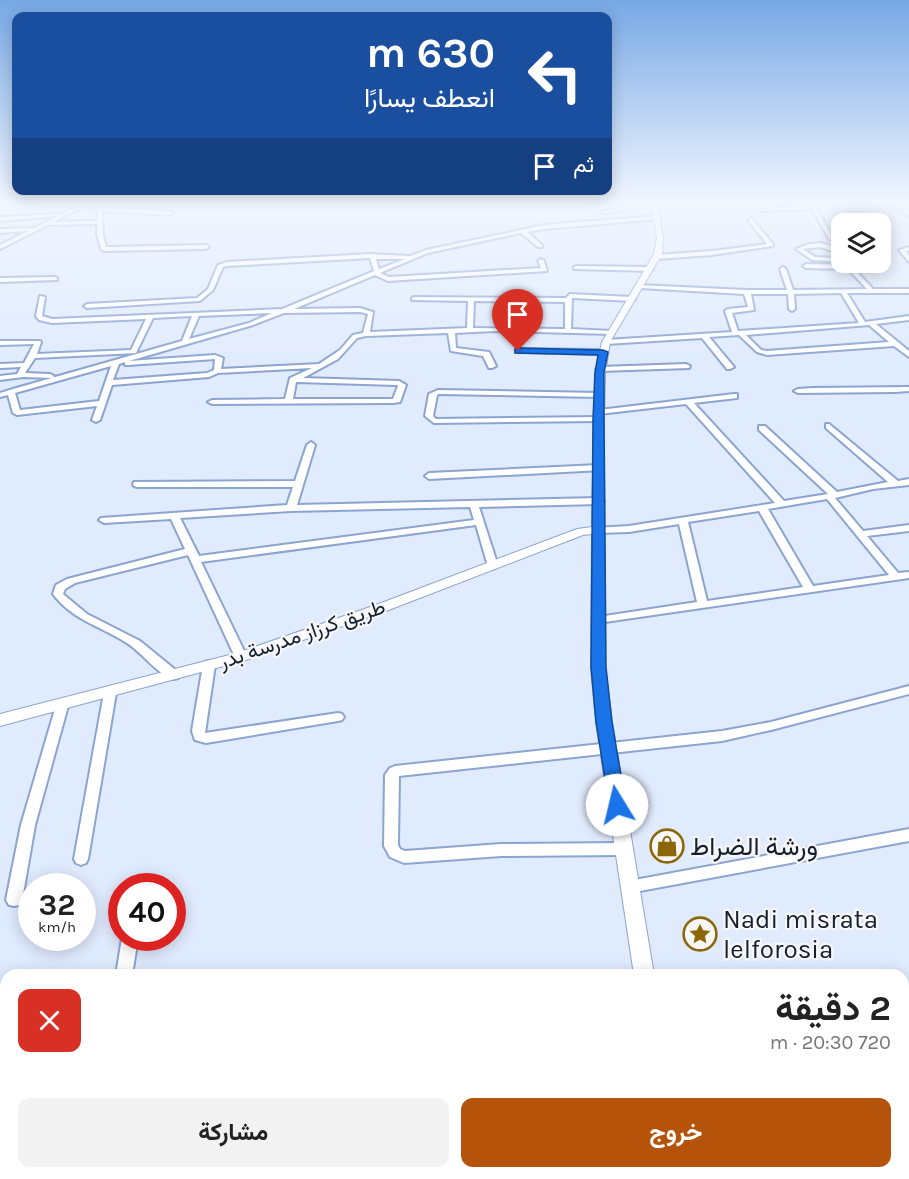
<!DOCTYPE html>
<html lang="ar">
<head>
<meta charset="utf-8">
<style>
  body { margin:0; font-family:Karla,Vazirmatn,sans-serif; background:#f2f2f2; color:#222; direction:rtl; height:100vh; display:flex; flex-direction:column; font-size:22px; white-space:nowrap }
  * { box-sizing:border-box; margin:0 }
  p { font-size:20px; color:#767676 }
  .icon { flex:none; width:33px; height:33px; fill:none; stroke:currentColor; stroke-width:2; stroke-linecap:round; stroke-linejoin:round }
  .map { position:relative; flex:1; overflow:hidden; direction:ltr }
  .panel { position:absolute; left:0px; top:969px; width:909px; height:210px; display:flex; flex-direction:column; background:#fff; border-radius:18px 18px 0 0; box-shadow:0 3px 15px #0003; direction:rtl }
  .panel>* { flex:none }
  .top-card { position:absolute; left:12px; top:12px; width:600px; height:183px; border-radius:12px; box-shadow:0 3px 15px #0003; direction:rtl; background:#1a4fa0; color:#fff; overflow:hidden }
  .tools { position:absolute; left:831px; top:213px; display:grid; gap:12px }
  .tools a { display:grid; place-items:center; width:60px; height:60px; border-radius:12px; background:#fff; box-shadow:0 3px 15px #0003; font-size:30px }
  .speed { position:absolute; left:18px; top:873px; display:flex; gap:12px; font-size:30px; font-weight:700; text-align:center }
  .speed>* { display:grid; place-content:center; width:78px; height:78px; border-radius:50%; background:#fff; box-shadow:0 3px 15px #0003; line-height:1 }
  .speed small { font-size:15px; font-weight:400 }
  .speed .limit { border:9px solid #d22; background:#fff; color:#111 }
  .pin { position:absolute; display:grid; place-items:center; width:51px; height:51px; color:#fff; margin:-62px -26px; border-radius:50% 50% 50% 0; rotate:-45deg; box-shadow:0 0 6px #0007 }
  .pin .icon { rotate:45deg }
  .me { position:absolute; width:66px; margin:-33px; rotate:351deg; stroke-linejoin:round; filter:drop-shadow(0 0 4px #0008) }
  .turn { display:flex; align-items:center; gap:21px; height:126px; padding:0 18px; font-size:27px }
  .turn .icon { width:78px; height:78px; stroke-width:2.5 }
  .turn b { display:block; font-size:42px; line-height:51px }
  .then { display:flex; align-items:center; height:57px; padding:0 18px; background:#0003; gap:12px; font-size:22px }
  .round { display:grid; place-items:center; flex:none; width:63px; height:63px; border-radius:12px; background:#f2f2f2 }
  .summary { display:flex; align-items:center; justify-content:space-between; height:102px; padding:0 18px }
  h1 { font-size:36px; font-weight:700; line-height:45px }
  .action { display:flex; gap:12px; margin-top:auto; padding:12px 18px }
  .action a { flex:1; height:69px; border-radius:12px; background:#b45309; color:#fff; font-size:24px; font-weight:700; line-height:69px; text-align:center }
  .action a+a { background:#f2f2f2; color:#222 }
  .map>svg:first-child { display:block }
  .lines { fill:none; stroke-linecap:round; stroke-linejoin:round }
  .minor-casing { stroke:#8ba4d0; stroke-width:4 }
  .tertiary-casing { stroke:#8ba4d0; stroke-width:2 }
  .minor { fill:#fff; fill-rule:evenodd }
  .tertiary { fill:#fff; fill-rule:evenodd }
  .route { fill:#1a73e8; stroke:#114b97; stroke-width:1.5 }
  .labels { text-anchor:middle; stroke-width:4.5; stroke-linejoin:round; paint-order:stroke }
  .street-label { font-size:21px; fill:#151f30; stroke:#f7f7f7 }
  .near-poi-label { font-size:26px; fill:#151f30; stroke:#f7f7f7; text-anchor:start }
</style>
</head>
<body>
<div class="map">
<svg width="909" height="1179" viewBox="0 0 909 1179">
  <rect width="100%" height="100%" fill="#e0ebfe"/>
  <g class="lines">
    <defs>
      <g id="minor">
        <path d="M86,202H91L100,208L170,211L173,213L170,215L102,211L103,235L106,247L206,245L209,247L206,249L104,251L101,249L97,235V224L48,225L0,249V245L28,231L0,233V229L34,228L58,216L0,221V217L62,214ZM88,204L98,211L97,221L53,222Z"/>
        <polygon points="634,202 639,202 628,209 604,214 601,212 625,207"/>
        <polygon points="809,202 813,202 834,240 829,239 812,209 758,211 756,210 811,206"/>
        <polygon points="841,202 846,202 865,216 860,217"/>
        <polygon points="888,202 893,202 909,212 909,216"/>
        <path d="M657,216L659,219L544,229L527,232L542,245V247H538L521,233L428,253L380,273L389,277L541,268L538,261L541,259L544,261L547,271L388,281L375,275L294,309L360,308L373,312L370,332L467,328L468,301L412,300V298L414,297L566,298L570,294L632,297L635,299L632,301L572,298L571,329L613,331L614,332L611,334L494,331L455,333L456,348L489,352L496,366L492,368H489L483,356L451,351L448,333L366,336L357,338L338,359L303,378L399,381L406,385L400,402L393,403L212,404L208,402L212,400L285,399L290,378L312,368L218,373L209,377L112,385L100,420L96,422L92,420L97,406L17,415L13,413L8,395L0,397V393L13,389L182,341L192,316L153,318L136,353L35,358L25,373L50,374L54,376L53,378L23,377L0,380V376L17,374L21,367L0,368V364L24,363L34,344L0,345V341H40L41,342L37,354L131,350L146,319L52,323L39,320L36,316L40,296L45,297L42,316L52,319L282,309L374,271L370,258L227,266L223,267L213,290L200,301L87,308L84,306L87,304L197,298L208,289L218,265L227,262L369,254L410,256L426,250L544,225ZM376,259H405L379,269ZM474,301L565,302V329L473,328ZM360,312L368,314L363,333L353,335L340,350L319,364L221,369L223,358L215,355L129,361L253,325L284,313ZM272,313L249,323L189,339L199,316ZM215,359L214,370L207,373L113,380L119,364L125,362V365H128ZM111,366L99,401L20,410L15,393ZM296,382L397,385L398,386L393,399H293Z"/>
        <polygon points="751,218 773,244 773,246 712,255 657,259 654,257 657,255 712,251 767,244 748,220"/>
        <polygon points="820,243 839,248 842,249 842,254 820,247 803,249 815,257 842,258 842,262 812,260 796,249 809,244"/>
        <polygon points="909,247 909,251 906,251 909,256 909,262 899,250"/>
        <path d="M845,262H851L855,270L873,289H909V293H847L865,322L909,316V320L876,324L909,351V357L894,346L767,355L757,352L739,335L709,337L734,367L730,369H727L702,338L606,344L603,342L606,340L732,332L725,311L728,309L748,307L744,294L640,288L638,287V285L747,290H787L780,269L783,267L786,269L793,290L867,289L848,269L806,268L803,266L806,264L846,265ZM841,293L859,323L738,331L732,313L754,310L751,294H788L789,309L792,311L795,309L794,294ZM869,325L889,342L767,351L761,350L746,335Z"/>
        <polygon points="576,266 650,267 653,269 650,271 574,269 574,267"/>
        <polygon points="55,277 57,278 57,280 0,282 0,278"/>
        <polygon points="518,349 603,350 607,352 603,354 516,352 516,350"/>
        <polygon points="686,364 690,366 689,368 600,371 596,369 600,367"/>
        <polygon points="909,387 909,391 895,392 798,393 794,391 798,389 812,388"/>
        <polygon points="438,390 599,393 603,395 599,397 439,394 437,395 433,416 436,419 599,417 603,419 599,421 434,423 425,416 429,394"/>
        <path d="M734,394H737V398L694,403L784,501L828,494L759,430V426H765L837,492L888,482L826,428V424H829L898,481L909,479V485L873,489L835,498L863,531L909,525V531L867,536L898,573L909,572V578L598,623L594,622L593,620L594,618L598,617L697,602L679,524L629,532L598,533L595,532L593,530L595,528L629,526L775,503L686,404L599,414L595,412L599,410ZM827,499L889,575L813,586L768,509ZM759,511L803,587L707,601L688,522Z"/>
        <path d="M311,442L315,445L297,505L599,498L604,501L599,504L479,507L498,566L493,569L488,566L476,525L201,562L247,657L241,661L235,657L188,555L75,583L65,589L63,594L87,614L140,641L178,672L180,675L178,678L174,679C157,674 144,655 130,645C104,627 73,621 53,594L56,585L67,579L185,549L171,519L104,523L99,520L101,518L287,505L293,487H137L134,486L133,484L134,482L295,481L307,445ZM470,507L474,520L199,556L180,518L291,511Z"/>
        <polygon points="599,465 603,468 602,470 429,479 425,476 429,473"/>
        <polygon points="209,661 213,662 215,665 205,733 338,713 342,714 344,717 342,720 338,721 206,743 195,740 192,731 203,665 205,662"/>
        <polygon points="909,686 909,694 771,730 722,741 399,776 398,845 400,849 405,851 501,844 624,843 629,845 631,849 629,853 624,855 501,856 404,863 390,857 384,846 385,775 390,768 395,766 722,731 771,722"/>
        <polygon points="110,689 114,690 116,693 88,859 86,863 81,865 76,863 74,859 104,693 106,690"/>
        <polygon points="62,702 66,703 68,706 35,825 22,900 19,905 14,906 9,905 6,900 21,825 56,706 58,703"/>
        <polygon points="909,829 909,841 629,893 624,891 622,887 624,883 629,881"/>
        <polygon points="122,938 138,938 132,975 116,975"/>
        <polygon points="6,1069 6,1087 0,1089 0,1071"/>
      </g>
      <g id="tertiary">
        <polygon points="651,202 657,202 663,238 662,254 610,342 605,373 604,419 605,667 612,722 654,975 634,975 596,722 591,667 592,534 583,535 386,611 246,660 0,726 0,714 237,653 376,605 577,529 592,527 595,373 602,342 654,254 657,238"/>
        <polygon points="664,1173 688,1173 689,1179 665,1179"/>
      </g>
    </defs>
    <!-- minor casing -->
    <use href="#minor" class="minor-casing"/>
    <!-- tertiary casing -->
    <use href="#tertiary" class="tertiary-casing"/>
    <!-- minor -->
    <use href="#minor" class="minor"/>
    <!-- tertiary -->
    <use href="#tertiary" class="tertiary"/>
  </g>
  <!-- sky -->
  <linearGradient id="sky" x2="0" y2="1"><stop stop-color="#77a8e5"/><stop offset="0.55" stop-color="#f1f6ff"/><stop offset="1" stop-color="#f1f6ff" stop-opacity="0"/></linearGradient>
  <rect width="909" height="367" fill="url(#sky)"/>
  <!-- route -->
  <polygon class="route" points="518,348 603,350 608,352 604,373 604,419 606,667 612,722 626,805 624,810 617,812 611,810 609,805 596,722 591,667 593,419 595,373 598,355 515,353 515,349"/>
  <!-- icons -->
  <defs>
    <symbol id="shop-ring" viewBox="-11 -11 22 22"><circle r="9.5" fill="#f7f7f7" stroke="#8c6608" stroke-width="1.5"/><path d="M-5-2.5h2.3a2.7 3.5 0 0 1 5.4 0H5L5.5 6h-11ZM-1.5-2.5h3a1.5 2.3 0 0 0-3 0Z" fill="#8c6608"/></symbol>
    <symbol id="sight-ring" viewBox="-11 -11 22 22"><circle r="9.5" fill="#f7f7f7" stroke="#8c6608" stroke-width="1.5"/><path d="M0-6L1.8-2.2L6-1.7L2.9 1.2L3.7 5.4L0 3.3L-3.7 5.4L-2.9 1.2L-6-1.7L-1.8-2.2Z" fill="#8c6608"/></symbol>
  </defs>
  <g fill-rule="evenodd">
    <use href="#shop-ring" x="648" y="827" width="38" height="38"/>
    <use href="#sight-ring" x="681" y="915" width="38" height="38"/>
  </g>
  <g class="labels">
    <!-- street labels -->
    <g class="street-label">
      <text transform="translate(302 634) rotate(-19)" y="7">طريق كرزاز مدرسة بدر</text>
    </g>
    <!-- near-poi labels -->
    <g class="near-poi-label">
      <text x="690" y="855">ورشة الضراط</text>
      <text x="723" y="928">Nadi misrata<tspan x="723" dy="30">lelforosia</tspan></text>
    </g>
  </g>
</svg>
<div class="tools">
<a><svg class="icon" aria-label="layers" viewBox="0 0 24 24"><path d="M12 4l9 5-9 5-9-5zM3 14l9 5 9-5"/></svg></a>
</div>
<div class="speed"><div>32<small>km/h</small></div><div class="limit">40</div></div>
<div class="pin" style="left:518px;top:351px;background:#d93025"><svg class="icon" aria-label="arrive" viewBox="0 0 24 24"><path d="M6 21V4h12l-3 4 3 4H6"/></svg></div>
<svg class="me" style="left:617px;top:805px" viewBox="-20 -20 40 40"><circle r="19" fill="#fff"/><path d="M0-13L10 11 0 6-10 11z" fill="#1a73e8"/></svg>
<div class="top-card">
<div class="turn"><svg class="icon" aria-label="left" viewBox="0 0 24 24"><path d="M17 20v-9H6M10 6l-5 5 5 5"/></svg><div><b>630 m</b>انعطف يسارًا</div></div>
<div class="then">ثم<svg class="icon" aria-label="arrive" viewBox="0 0 24 24"><path d="M6 21V4h12l-3 4 3 4H6"/></svg></div>
</div>
<section class="panel">
<div class="summary"><div><h1>2 دقيقة</h1><p>720 m · 20:30</p></div><a class="round" style="background:#d93025;color:#fff"><svg class="icon" aria-label="close" viewBox="0 0 24 24"><path d="M6 6l12 12M18 6L6 18"/></svg></a></div>
<div class="action"><a>خروج</a><a>مشاركة</a></div>
</section>
</div>
</body>
</html>
